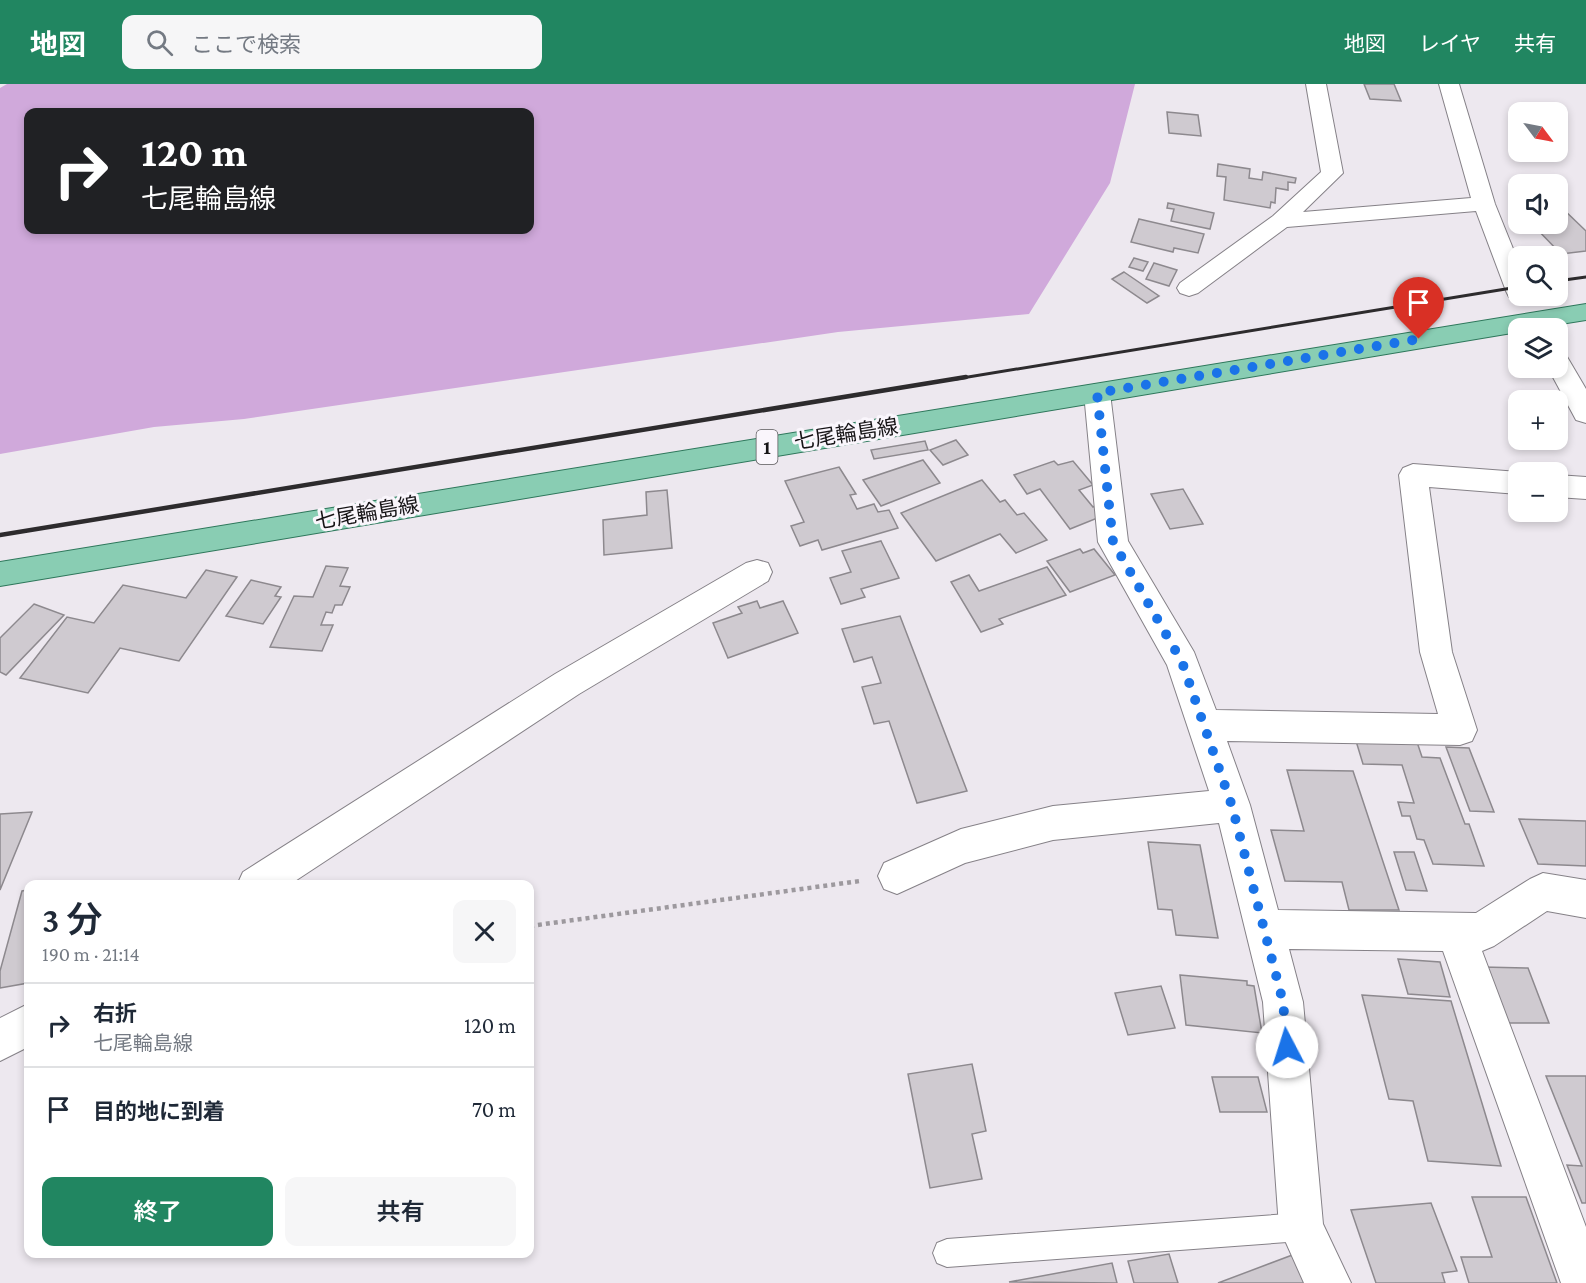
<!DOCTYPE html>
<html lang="ja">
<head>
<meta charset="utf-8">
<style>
  body { margin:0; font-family:"Crimson Pro","Noto Sans JP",serif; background:#f6f6f7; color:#1f2937; height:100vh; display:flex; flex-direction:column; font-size:22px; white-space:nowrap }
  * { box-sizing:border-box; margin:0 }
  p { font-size:20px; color:#747a83 }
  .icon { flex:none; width:33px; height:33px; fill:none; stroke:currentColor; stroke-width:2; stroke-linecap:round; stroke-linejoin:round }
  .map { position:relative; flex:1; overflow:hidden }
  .sheet { position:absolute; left:24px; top:796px; width:510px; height:378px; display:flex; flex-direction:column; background:#fff; border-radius:12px; box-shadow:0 3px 9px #0003 }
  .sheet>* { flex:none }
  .hud { position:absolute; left:24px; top:24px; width:510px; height:126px; border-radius:12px; box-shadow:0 3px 9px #0003; background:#202124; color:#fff; overflow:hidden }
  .needle { width:39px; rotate:122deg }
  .fabs { position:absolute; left:1508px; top:18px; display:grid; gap:12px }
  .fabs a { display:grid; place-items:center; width:60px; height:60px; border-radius:12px; background:#fff; box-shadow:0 3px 9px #0003; font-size:30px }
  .pin { position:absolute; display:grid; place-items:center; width:51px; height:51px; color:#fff; margin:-62px -26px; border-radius:50% 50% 50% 0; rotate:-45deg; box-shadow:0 0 6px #0007 }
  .pin .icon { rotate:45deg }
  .me { position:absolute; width:66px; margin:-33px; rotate:355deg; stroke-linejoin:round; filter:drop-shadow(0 0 4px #0008) }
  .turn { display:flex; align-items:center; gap:21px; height:126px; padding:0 18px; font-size:27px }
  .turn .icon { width:78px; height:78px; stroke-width:2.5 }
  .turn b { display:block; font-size:42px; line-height:51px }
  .round { display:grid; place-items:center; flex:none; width:63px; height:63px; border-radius:12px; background:#f6f6f7 }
  .overview { display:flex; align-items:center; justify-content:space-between; height:102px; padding:0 18px }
  h1 { font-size:36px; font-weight:600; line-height:45px }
  .action { display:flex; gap:12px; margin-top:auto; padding:12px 18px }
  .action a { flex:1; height:69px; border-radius:12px; background:#218661; color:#fff; font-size:24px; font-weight:600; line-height:69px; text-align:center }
  .action a+a { background:#f6f6f7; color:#1f2937 }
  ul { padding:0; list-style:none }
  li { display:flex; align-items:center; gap:18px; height:84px; padding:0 18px; border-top:2px solid #e0e1e3 }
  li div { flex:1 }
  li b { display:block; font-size:22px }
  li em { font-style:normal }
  header { display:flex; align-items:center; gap:36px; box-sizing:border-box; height:84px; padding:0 30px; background:#218661; color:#fff }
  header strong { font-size:28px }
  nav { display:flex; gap:33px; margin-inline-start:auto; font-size:21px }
  .search { width:420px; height:54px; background:#f6f6f7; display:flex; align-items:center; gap:15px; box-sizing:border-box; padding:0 21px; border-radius:12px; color:#747a83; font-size:22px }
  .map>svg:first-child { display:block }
  .green { fill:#d0a9db; fill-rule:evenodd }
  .building { fill:#cfcad0; stroke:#8d898e; stroke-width:1.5 }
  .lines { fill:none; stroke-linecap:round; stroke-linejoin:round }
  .service-casing { stroke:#858187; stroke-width:2 }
  .minor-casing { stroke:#858187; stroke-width:2 }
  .primary-casing { stroke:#2e775b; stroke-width:2 }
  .path { stroke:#9d999e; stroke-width:4.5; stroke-dasharray:4 4; stroke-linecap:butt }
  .service { fill:#fff; fill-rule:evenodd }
  .minor { fill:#fff; fill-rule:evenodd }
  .primary { fill:#89cdb3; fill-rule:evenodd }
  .rail-far1 { stroke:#2d2b2d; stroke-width:3 }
  .rail { stroke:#2d2b2d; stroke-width:4.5 }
  .route { stroke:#1a73e8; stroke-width:10; stroke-dasharray:0 18 }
  .labels { text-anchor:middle; stroke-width:6; stroke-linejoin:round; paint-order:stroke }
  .shield { fill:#faf6fc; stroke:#5a585b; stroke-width:1.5 }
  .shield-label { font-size:20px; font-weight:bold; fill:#161416 }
  .street-label { font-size:21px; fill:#161416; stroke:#faf6fc }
</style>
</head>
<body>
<header>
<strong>地図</strong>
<div class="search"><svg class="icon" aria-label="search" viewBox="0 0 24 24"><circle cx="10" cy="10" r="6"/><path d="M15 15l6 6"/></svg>ここで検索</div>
<nav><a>地図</a><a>レイヤ</a><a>共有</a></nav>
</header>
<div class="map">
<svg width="1586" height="1199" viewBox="0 0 1586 1199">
  <rect width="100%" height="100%" fill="#ede8ef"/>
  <!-- green -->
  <path class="green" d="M7,0H1135L1110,99L1029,230L838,248L244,335L154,343L0,370V4ZM28,28H530V146H28Z"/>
  <!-- building -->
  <g class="building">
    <polygon points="1364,0 1394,0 1401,17 1370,15"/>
    <polygon points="1167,28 1198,31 1201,52 1169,49"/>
    <polygon points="1218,80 1250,85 1249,94 1262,96 1263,88 1296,94 1295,99 1288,98 1288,106 1276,104 1275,119 1271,118 1270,124 1224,116 1226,93 1217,92"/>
    <polygon points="1168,119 1214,129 1210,145 1171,137 1174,125 1167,124"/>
    <polygon points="1557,123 1561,123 1586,147 1586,167 1561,170 1532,140 1557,140"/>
    <polygon points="1139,135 1204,150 1198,169 1174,164 1173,168 1131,158"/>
    <polygon points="1134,174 1148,178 1143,187 1129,183"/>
    <polygon points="1154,179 1177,186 1169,202 1146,195"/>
    <polygon points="1124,188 1159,212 1147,219 1112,195"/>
    <polygon points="956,356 968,371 943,381 930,366"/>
    <polygon points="925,357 928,366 874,375 871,366"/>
    <polygon points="923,376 940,399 881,422 863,396"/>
    <polygon points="1054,377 1058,381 1073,377 1093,401 1079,406 1093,423 1097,421 1105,431 1070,445 1040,405 1027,410 1014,391"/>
    <polygon points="839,383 856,410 850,411 857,425 874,420 878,428 889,426 898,444 822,466 818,456 800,462 791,442 804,438 785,397"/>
    <polygon points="982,396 1000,418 1005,416 1017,431 1024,429 1047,456 1016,469 1000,450 936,477 901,429"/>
    <polygon points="1183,405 1203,440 1170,445 1151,410"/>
    <polygon points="667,406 672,464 604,471 603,436 647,431 646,408"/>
    <polygon points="881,457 899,494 861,505 865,513 841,520 830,494 851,488 842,467"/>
    <polygon points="1080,465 1083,469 1094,465 1115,491 1070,508 1047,477"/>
    <polygon points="326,482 348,484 340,502 350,503 342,521 335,521 332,529 326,528 321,541 333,541 322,567 270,563 294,512 313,513"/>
    <polygon points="1047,483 1066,511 999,535 1003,540 981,548 951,498 969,491 979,507"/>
    <polygon points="206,486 237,493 179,577 120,564 88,609 20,594 67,533 94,539 123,501 186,514"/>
    <polygon points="251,496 281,503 275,512 281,513 263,540 226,532"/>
    <polygon points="757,517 760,524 783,517 798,549 728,574 713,539 742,529 738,523"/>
    <polygon points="34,520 64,531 6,591 0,588 0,554"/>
    <polygon points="900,532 967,707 917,719 889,637 874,640 862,603 881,599 872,573 854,578 842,545"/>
    <polygon points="1356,657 1417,658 1422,673 1440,674 1465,740 1469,740 1484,782 1433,780 1424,756 1417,755 1410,732 1402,732 1398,718 1414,719 1402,681 1363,680"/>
    <polygon points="1446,663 1469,664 1494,728 1470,727"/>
    <polygon points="1287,686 1353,687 1399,826 1349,826 1342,798 1285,797 1271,746 1304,747"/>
    <polygon points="32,728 0,806 0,730"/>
    <polygon points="1519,735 1586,737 1586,782 1538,780"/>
    <polygon points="1148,758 1200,761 1218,854 1176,851 1172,826 1158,825"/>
    <polygon points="1394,768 1414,768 1427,807 1406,806"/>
    <polygon points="28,806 28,899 0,904 0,887 22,807"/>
    <polygon points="1398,875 1440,878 1450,913 1408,910"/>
    <polygon points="1482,883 1528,884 1549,939 1503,939"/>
    <polygon points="1180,891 1247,897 1247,901 1254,902 1262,949 1186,941"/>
    <polygon points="1161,902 1175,944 1128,951 1115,909"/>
    <polygon points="1362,911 1451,917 1501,1082 1428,1077 1413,1017 1389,1015"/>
    <polygon points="972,980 986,1047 972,1050 982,1095 930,1104 908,990"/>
    <polygon points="1546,992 1586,992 1586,1119 1582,1119 1567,1081 1582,1082"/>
    <polygon points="1212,993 1258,993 1267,1028 1220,1028"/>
    <polygon points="1472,1113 1526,1113 1557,1199 1469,1199 1461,1173 1492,1173"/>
    <polygon points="1431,1119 1457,1187 1442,1189 1445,1199 1376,1199 1351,1126"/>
    <polygon points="1169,1170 1178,1199 1134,1199 1128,1177"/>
    <polygon points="1295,1170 1309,1199 1218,1199"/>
    <polygon points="1112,1179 1117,1199 1009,1198"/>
  </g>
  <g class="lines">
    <defs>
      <polygon id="service" points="1301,1129 1311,1133 1315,1143 1311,1153 1301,1157 947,1183 937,1179 933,1169 937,1159 947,1155"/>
      <g id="minor">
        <polygon points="1306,0 1326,0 1343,89 1303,128 1471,114 1439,0 1459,0 1495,120 1518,177 1518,212 1527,213 1518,215 1509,213 1506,207 1476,127 1287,143 1198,209 1189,212 1180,209 1177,204 1180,199 1273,132 1321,88"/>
        <polygon points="1557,268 1566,271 1586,305 1586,339 1576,336 1548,284 1557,284"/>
        <polygon points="1097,300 1106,302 1110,309 1128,457 1194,568 1216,626 1438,630 1420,568 1399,391 1403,384 1413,380 1519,388 1518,410 1429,403 1452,568 1477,646 1472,657 1460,661 1227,657 1250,721 1278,826 1476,829 1530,795 1543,789 1586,796 1586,834 1547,827 1494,862 1482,867 1586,1143 1586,1199 1561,1199 1443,867 1289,865 1303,918 1323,1140 1351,1199 1304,1199 1279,1143 1263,918 1219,739 1053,756 965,779 897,810 884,805 878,792 884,779 961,745 1053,722 1209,707 1167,581 1098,458 1084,309 1088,302"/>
        <polygon points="1557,391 1586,393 1586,415 1557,413"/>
        <polygon points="757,476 768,479 772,488 768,497 579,610 289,801 237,801 243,788 555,590 746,479"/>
        <polygon points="28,920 28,963 0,977 0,934"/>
      </g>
      <polygon id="primary" points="1586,220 1586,236 1536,244 1518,244 1518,248 0,502 0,478"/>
    </defs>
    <!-- service casing -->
    <use href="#service" class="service-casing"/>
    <!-- minor casing -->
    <use href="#minor" class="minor-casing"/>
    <!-- primary casing -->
    <use href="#primary" class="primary-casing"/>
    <!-- path -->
    <polyline class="path" points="530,842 860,797"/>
    <!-- service -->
    <use href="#service" class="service"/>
    <!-- minor -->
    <use href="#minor" class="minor"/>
    <!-- primary -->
    <use href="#primary" class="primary"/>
    <!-- rail-far1 -->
    <g class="rail-far1">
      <polyline points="1557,197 1586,193"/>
      <polyline points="956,295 1518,203"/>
    </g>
    <!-- rail -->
    <polyline class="rail" points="0,451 966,293"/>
  </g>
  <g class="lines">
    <!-- route -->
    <polyline class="route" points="1287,963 1283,918 1232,722 1182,578 1113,458 1097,309 1419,255"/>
  </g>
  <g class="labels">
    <!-- shield labels -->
    <rect class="shield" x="756.5" y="346" width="21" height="34" rx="4.5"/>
    <g class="shield-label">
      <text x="767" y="370">1</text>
    </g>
    <!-- street labels -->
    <g class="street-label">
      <text transform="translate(846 350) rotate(-9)" y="7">七尾輪島線</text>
      <text transform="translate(367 429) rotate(-10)" y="7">七尾輪島線</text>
    </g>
  </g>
</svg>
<div class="fabs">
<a><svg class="needle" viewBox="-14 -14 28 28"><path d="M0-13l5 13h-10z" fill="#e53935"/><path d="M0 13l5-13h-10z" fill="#747a83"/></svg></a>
<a><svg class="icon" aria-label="sound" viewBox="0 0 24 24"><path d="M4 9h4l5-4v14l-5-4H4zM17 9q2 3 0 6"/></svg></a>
<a><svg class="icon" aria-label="search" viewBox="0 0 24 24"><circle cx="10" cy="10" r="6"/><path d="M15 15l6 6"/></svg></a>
<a><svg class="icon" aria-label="layers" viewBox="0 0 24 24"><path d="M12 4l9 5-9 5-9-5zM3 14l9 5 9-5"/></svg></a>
<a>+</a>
<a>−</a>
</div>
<div class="pin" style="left:1419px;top:255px;background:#d93025"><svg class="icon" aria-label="arrive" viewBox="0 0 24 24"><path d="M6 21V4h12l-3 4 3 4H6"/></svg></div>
<svg class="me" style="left:1287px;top:963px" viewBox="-20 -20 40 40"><circle r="19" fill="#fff"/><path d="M0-13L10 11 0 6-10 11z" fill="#1a73e8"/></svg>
<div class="hud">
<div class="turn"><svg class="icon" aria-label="right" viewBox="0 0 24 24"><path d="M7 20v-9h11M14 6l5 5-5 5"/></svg><div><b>120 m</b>七尾輪島線</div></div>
</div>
<section class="sheet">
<div class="overview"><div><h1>3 分</h1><p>190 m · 21:14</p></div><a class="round"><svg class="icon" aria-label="close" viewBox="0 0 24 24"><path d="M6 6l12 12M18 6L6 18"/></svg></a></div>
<ul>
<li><svg class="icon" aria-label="right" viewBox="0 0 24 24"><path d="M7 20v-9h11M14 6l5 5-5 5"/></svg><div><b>右折</b><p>七尾輪島線</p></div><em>120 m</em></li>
<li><svg class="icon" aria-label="arrive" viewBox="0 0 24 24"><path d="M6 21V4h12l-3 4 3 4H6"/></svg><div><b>目的地に到着</b></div><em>70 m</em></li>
</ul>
<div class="action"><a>終了</a><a>共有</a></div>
</section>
</div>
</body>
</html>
